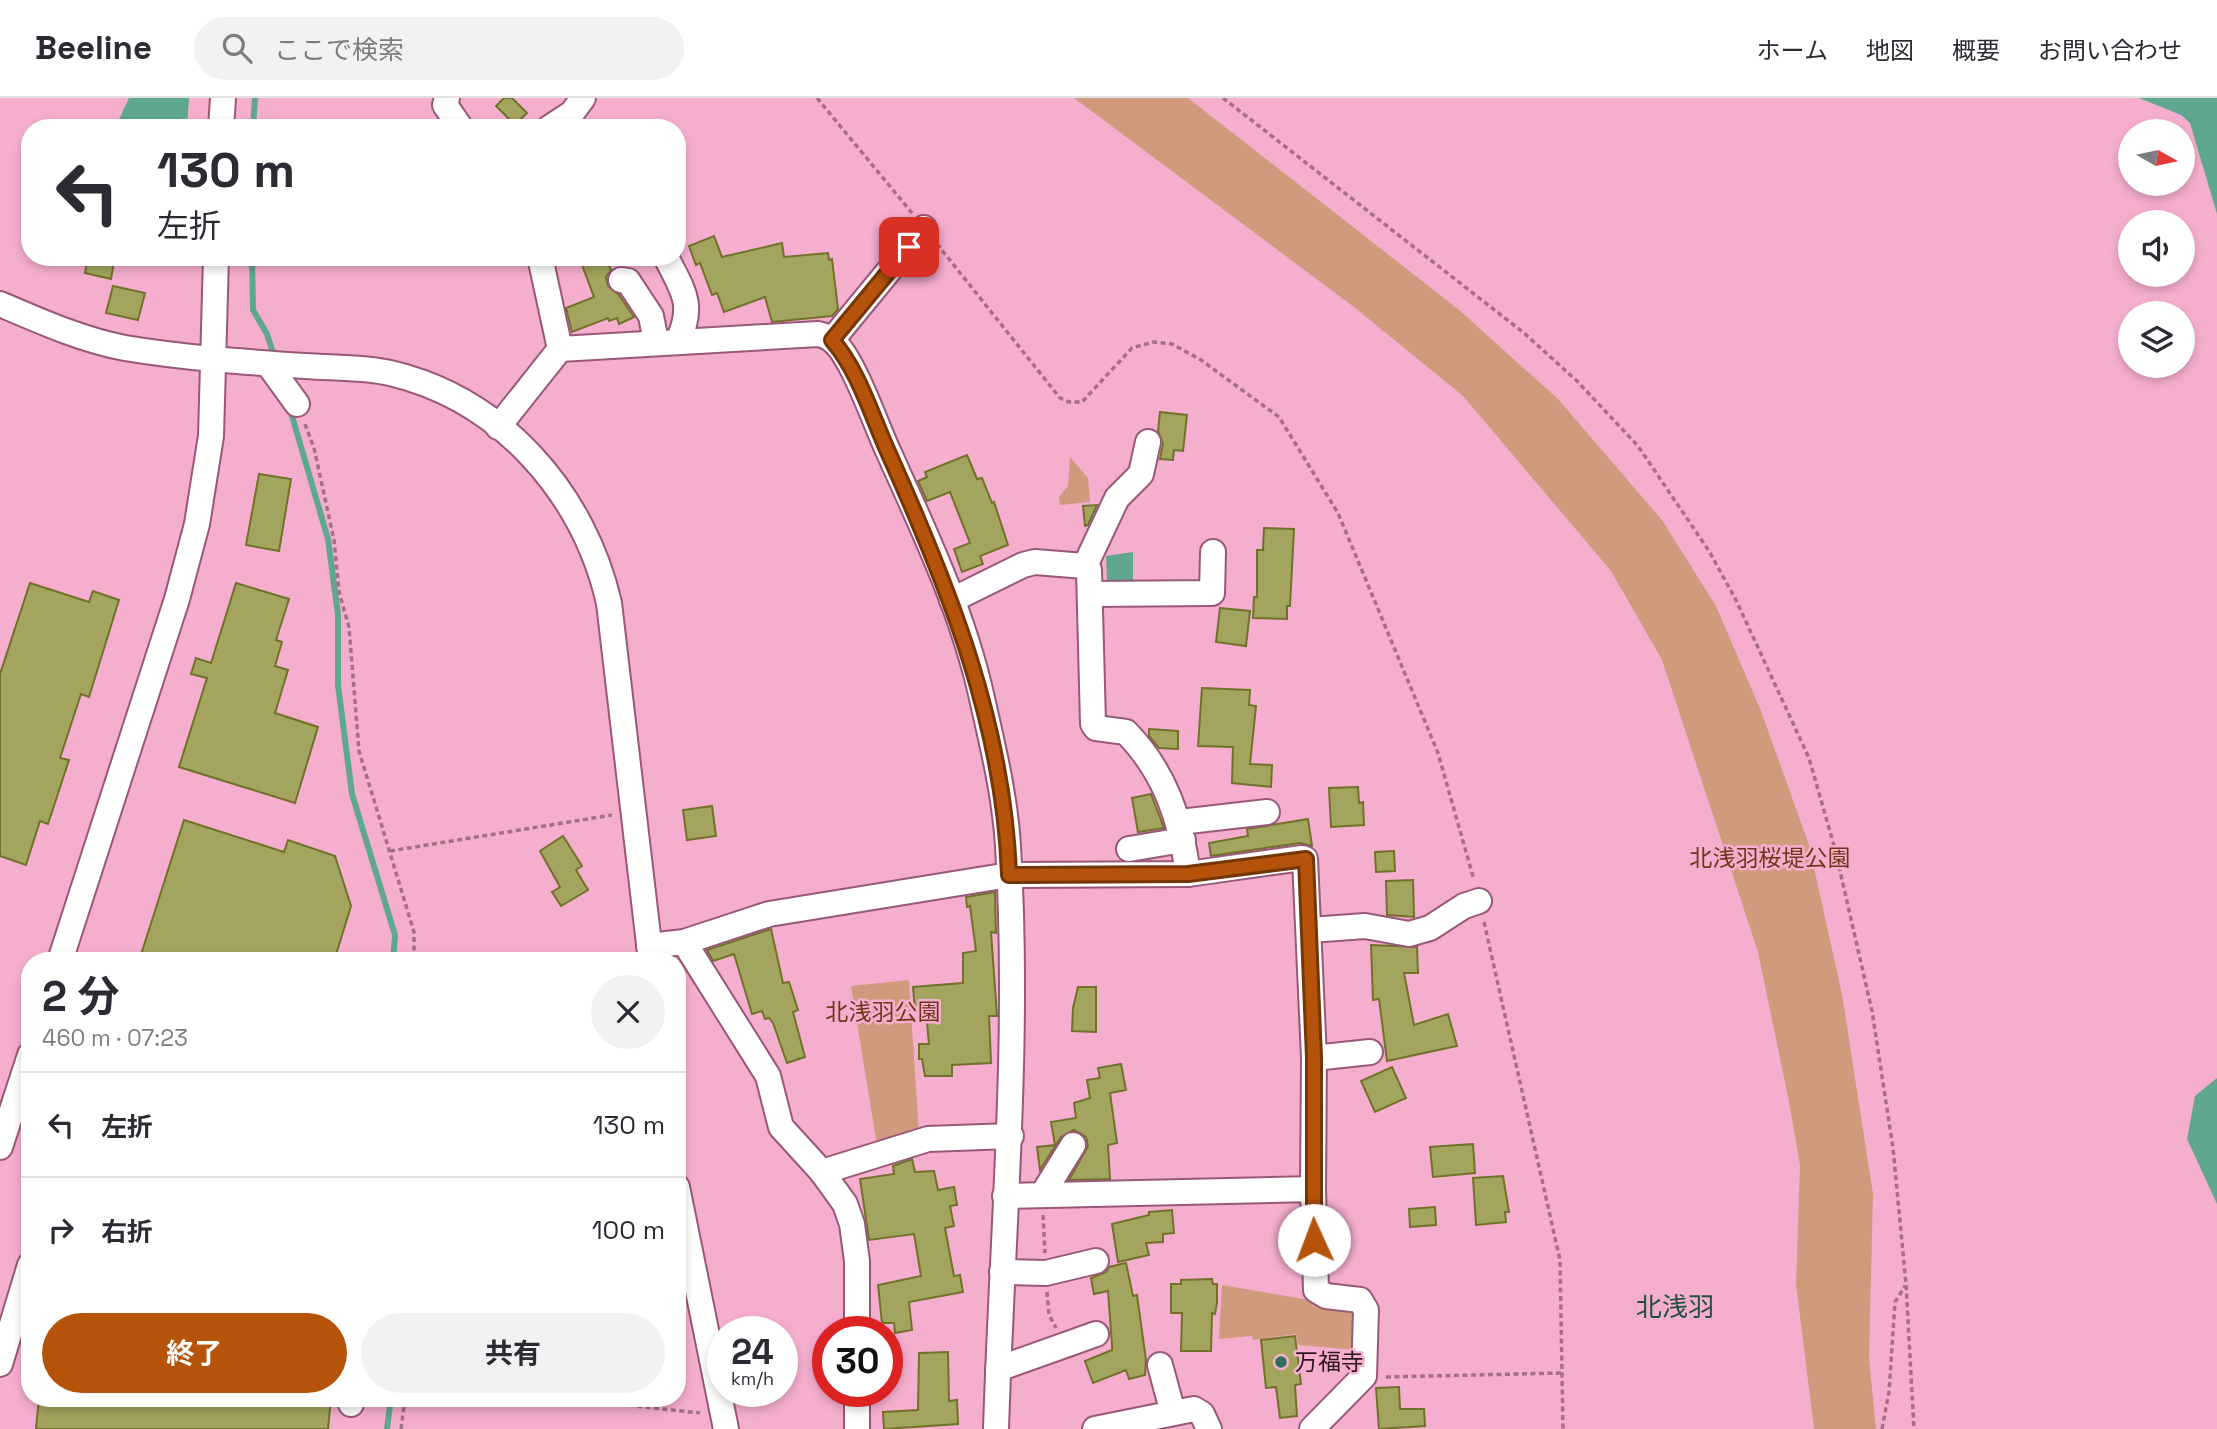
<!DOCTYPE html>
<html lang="ja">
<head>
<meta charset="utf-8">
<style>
  body { margin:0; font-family:"Space Grotesk","Noto Sans JP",sans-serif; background:#f2f2f3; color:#2b2b33; height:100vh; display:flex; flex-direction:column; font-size:26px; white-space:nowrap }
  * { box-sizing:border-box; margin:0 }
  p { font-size:23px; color:#7c7c81 }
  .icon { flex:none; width:38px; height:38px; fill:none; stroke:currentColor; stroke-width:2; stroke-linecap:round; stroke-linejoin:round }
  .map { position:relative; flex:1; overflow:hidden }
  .side { position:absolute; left:21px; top:854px; width:665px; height:455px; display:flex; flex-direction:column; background:#fff; border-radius:28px; box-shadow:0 4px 10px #0003 }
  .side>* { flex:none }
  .hud { position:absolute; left:21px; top:21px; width:665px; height:147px; border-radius:28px; box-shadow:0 4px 10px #0003; background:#fff; color:#2b2b33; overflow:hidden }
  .needle { width:46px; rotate:99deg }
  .fabs { position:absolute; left:2118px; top:21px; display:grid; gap:14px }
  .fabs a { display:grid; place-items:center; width:77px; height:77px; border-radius:50%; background:#fff; box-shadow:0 4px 10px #0003; font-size:35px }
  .speed { position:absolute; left:707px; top:1218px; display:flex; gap:14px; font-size:35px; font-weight:700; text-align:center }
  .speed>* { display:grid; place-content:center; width:91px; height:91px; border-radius:50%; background:#fff; box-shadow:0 4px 10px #0003; line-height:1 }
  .speed small { font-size:18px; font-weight:400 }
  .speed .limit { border:10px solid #d22; background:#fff; color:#111 }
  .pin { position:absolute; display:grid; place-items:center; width:60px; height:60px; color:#fff; margin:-30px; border-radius:14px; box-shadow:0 4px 10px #0006 }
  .me { position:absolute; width:77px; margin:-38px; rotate:358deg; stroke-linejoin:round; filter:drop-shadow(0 0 5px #0008) }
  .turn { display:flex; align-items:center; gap:24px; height:147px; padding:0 21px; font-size:32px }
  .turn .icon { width:91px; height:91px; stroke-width:2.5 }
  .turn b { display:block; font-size:49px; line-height:60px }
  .round { display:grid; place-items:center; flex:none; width:74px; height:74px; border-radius:37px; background:#f2f2f3 }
  .headline { display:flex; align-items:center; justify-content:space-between; height:119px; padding:0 21px }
  h1 { font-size:42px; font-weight:700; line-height:52px }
  .button { display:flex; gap:14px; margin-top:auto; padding:14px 21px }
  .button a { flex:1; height:80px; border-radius:42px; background:#b45309; color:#fff; font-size:28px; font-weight:700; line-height:80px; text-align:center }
  .button a+a { background:#f2f2f3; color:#2b2b33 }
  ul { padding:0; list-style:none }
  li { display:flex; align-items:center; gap:21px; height:105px; padding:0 21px; border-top:2px solid #e1e1e2 }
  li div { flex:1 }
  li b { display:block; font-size:26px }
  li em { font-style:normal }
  header { display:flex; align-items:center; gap:42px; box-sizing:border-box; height:98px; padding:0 35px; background:#fff; border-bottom:2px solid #e1e1e2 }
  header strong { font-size:33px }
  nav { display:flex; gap:38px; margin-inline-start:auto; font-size:24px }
  .search { width:490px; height:63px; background:#f2f2f3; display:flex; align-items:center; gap:18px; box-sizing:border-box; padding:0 24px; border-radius:38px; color:#7c7c81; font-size:26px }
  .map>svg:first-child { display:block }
  .green { fill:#d09b7d }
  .water { fill:#5fa88f }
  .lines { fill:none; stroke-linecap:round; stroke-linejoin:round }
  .stream { stroke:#5fa88f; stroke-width:6 }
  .building { fill:#a3a55e; stroke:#71712a; stroke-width:2 }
  .minor-casing { stroke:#985878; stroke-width:28 }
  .path { stroke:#a46f87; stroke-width:3.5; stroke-dasharray:5 3.5; stroke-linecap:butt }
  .minor { stroke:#fff; stroke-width:24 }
  .route-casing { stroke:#753606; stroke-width:18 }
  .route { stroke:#b45309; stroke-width:12 }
  .poi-dot { fill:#306e5a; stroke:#f6aecf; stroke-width:2.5 }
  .labels { text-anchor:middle; stroke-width:5; stroke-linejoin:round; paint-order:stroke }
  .park-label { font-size:23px; fill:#6e3715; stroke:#f6aecf }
  .poi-label { font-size:23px; fill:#2e1421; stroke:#f6aecf; text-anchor:start }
  .quarter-label { font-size:26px; fill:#1e5040; stroke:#f6aecf }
</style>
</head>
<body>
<header>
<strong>Beeline</strong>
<div class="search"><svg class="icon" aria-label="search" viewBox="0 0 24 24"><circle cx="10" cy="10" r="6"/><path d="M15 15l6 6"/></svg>ここで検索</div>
<nav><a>ホーム</a><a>地図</a><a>概要</a><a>お問い合わせ</a></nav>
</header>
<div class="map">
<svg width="2217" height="1331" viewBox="0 0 2217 1331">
  <rect width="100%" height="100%" fill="#f6aecf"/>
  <!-- green -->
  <g class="green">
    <polygon points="1074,0 1188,0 1458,211 1558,301 1662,422 1716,508 1761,613 1809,747 1842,896 1873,1096 1869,1260 1876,1331 1814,1331 1796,1186 1800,1067 1788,999 1758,854 1662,562 1611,473 1463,298 1354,209"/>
    <polygon points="1070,359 1088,380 1090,404 1060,407 1059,399 1068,388"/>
    <polygon points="909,882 919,1035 877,1047 851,888"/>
    <polygon points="1222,1187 1357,1210 1355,1252 1298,1247 1296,1236 1253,1242 1252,1238 1219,1241"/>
  </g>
  <!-- water -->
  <g class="water">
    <polygon points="129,0 189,0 187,30 115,30"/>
    <polygon points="2139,0 2217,0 2217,116 2190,25 2181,17"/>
    <polygon points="1133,454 1133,485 1107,485 1106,458"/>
    <polygon points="2217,980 2217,1106 2187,1041 2195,998"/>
  </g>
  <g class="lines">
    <!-- stream -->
    <g class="stream">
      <polyline points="253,30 255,0"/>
      <polyline points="252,159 253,212 267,236 275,261"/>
      <polyline points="290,311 328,441 338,517 338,587 352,696 395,837 393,863"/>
      <polyline points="387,1331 391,1300"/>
    </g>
  </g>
  <!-- building -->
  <g class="building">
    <polygon points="504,0 512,0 527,15 515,27 496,8"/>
    <polygon points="714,138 722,159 782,145 784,159 828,155 829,162 832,161 838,211 832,218 772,224 765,199 724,214 717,195 712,197 700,165 696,167 689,148"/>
    <polygon points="88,159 114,163 111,181 85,175"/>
    <polygon points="579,159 606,159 611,172 606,179 608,188 619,197 634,219 619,226 617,220 609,223 608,220 572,234 566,210 594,199"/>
    <polygon points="113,188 145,195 138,222 106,215"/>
    <polygon points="1160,314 1187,317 1183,353 1174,352 1173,362 1160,361 1163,346 1158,333"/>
    <polygon points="967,357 977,381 982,380 992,405 994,404 1008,447 980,458 983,466 962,474 954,451 970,445 950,394 927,403 918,383 927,379 925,374"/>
    <polygon points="259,376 291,381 279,453 246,447"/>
    <polygon points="1097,407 1088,427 1085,428 1083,408"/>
    <polygon points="1264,430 1294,431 1290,508 1287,508 1287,521 1253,520 1254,499 1257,499 1257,452 1263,452"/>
    <polygon points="30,485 89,504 93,493 119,502 89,599 81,596 60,660 69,662 48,726 40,723 26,767 0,758 0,576"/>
    <polygon points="236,485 289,501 276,542 282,544 275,568 288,572 275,615 318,629 295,705 179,669 207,580 191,576 196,560 211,565"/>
    <polygon points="1220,510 1250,513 1246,548 1216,544"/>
    <polygon points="1202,590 1250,592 1249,607 1256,608 1250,666 1272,667 1271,689 1232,685 1233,649 1198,648"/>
    <polygon points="1149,631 1178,633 1178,651 1159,650 1149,638"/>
    <polygon points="1358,689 1359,705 1363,704 1364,727 1331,729 1329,690"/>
    <polygon points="1151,696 1164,730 1138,734 1132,700"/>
    <polygon points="712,708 716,738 687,742 683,712"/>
    <polygon points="1308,721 1312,748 1300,745 1211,758 1209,745 1248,738 1247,731"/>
    <polygon points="184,722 284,754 288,742 335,758 351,808 334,863 139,863"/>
    <polygon points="563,738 582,768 576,772 588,792 561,808 552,794 560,789 540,753"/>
    <polygon points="1394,753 1395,773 1376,774 1375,754"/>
    <polygon points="1413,782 1414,819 1387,817 1386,783"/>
    <polygon points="995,794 996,835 991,834 997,918 989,918 991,965 952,967 952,978 925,978 922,961 919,961 919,946 929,946 926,914 915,914 913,889 963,885 963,855 976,853 970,808 967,809 966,799"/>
    <polygon points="771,831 783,885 789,884 798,912 793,914 805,959 787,965 773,925 769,920 765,921 762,913 752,916 734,856 713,863 707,852"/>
    <polygon points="1371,847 1417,849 1418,875 1404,875 1414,927 1448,916 1457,948 1387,963 1379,901 1373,902"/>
    <polygon points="1078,889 1096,889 1096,934 1072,933 1073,910"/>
    <polygon points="1121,966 1126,992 1110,995 1117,1045 1108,1047 1110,1081 1069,1082 1088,1048 1086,1039 1074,1032 1061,1039 1040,1072 1037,1049 1055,1047 1051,1024 1076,1020 1074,1005 1090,1000 1087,982 1100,980 1098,970"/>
    <polygon points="1392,969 1406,1000 1375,1014 1361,983"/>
    <polygon points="1473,1046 1475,1075 1433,1079 1430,1049"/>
    <polygon points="912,1061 915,1074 934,1073 938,1092 954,1089 957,1107 950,1108 954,1128 945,1130 954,1178 960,1177 963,1194 909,1204 912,1232 895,1235 894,1225 882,1225 878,1187 921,1178 914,1136 869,1142 860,1081 894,1076 893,1068"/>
    <polygon points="1503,1078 1509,1114 1505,1114 1506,1124 1476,1127 1473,1080"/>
    <polygon points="1435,1109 1436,1127 1410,1129 1409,1111"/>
    <polygon points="1172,1112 1174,1135 1163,1136 1163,1144 1146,1145 1149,1157 1118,1164 1112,1126 1149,1117 1149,1114"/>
    <polygon points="1126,1165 1133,1198 1137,1197 1146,1262 1145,1277 1129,1281 1126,1272 1093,1285 1085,1263 1112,1252 1112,1247 1108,1193 1094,1196 1091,1180 1106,1174 1109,1169"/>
    <polygon points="1212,1181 1213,1186 1217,1186 1217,1205 1215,1216 1212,1215 1211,1253 1181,1253 1182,1215 1171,1215 1171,1186 1181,1186 1181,1182"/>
    <polygon points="1295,1238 1301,1286 1295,1287 1297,1318 1280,1320 1276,1289 1266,1290 1261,1242"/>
    <polygon points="948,1254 949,1303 957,1302 958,1326 884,1331 883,1314 918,1312 919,1255"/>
    <polygon points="1399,1289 1400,1311 1424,1311 1425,1328 1379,1331 1376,1290"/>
    <polygon points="39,1300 331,1300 328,1331 36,1331"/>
  </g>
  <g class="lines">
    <defs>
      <g id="minor">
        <polyline points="447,0 445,7 461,30"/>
        <polyline points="221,30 223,0"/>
        <polyline points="549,30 572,15 583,0"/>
        <polyline points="540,159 560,251"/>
        <path d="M666,159C683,193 695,206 678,243"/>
        <polyline points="621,182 628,183 651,218 656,244"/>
        <path d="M0,206C40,223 82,242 125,250C185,260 245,264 305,268C333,270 363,269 390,275C502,301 584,396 609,505L651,863"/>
        <polyline points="832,242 924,130"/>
        <polyline points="268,266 297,306"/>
        <path d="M498,329L560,251L818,236C823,237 829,239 833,243C853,259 877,330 889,355C924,433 962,512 981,596C992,645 1005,697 1008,748C1020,942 1002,1137 996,1331"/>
        <polyline points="1085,468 1117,400 1141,376 1148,344"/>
        <polyline points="1091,496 1212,495 1213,454"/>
        <path d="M952,502L1023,467L1035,464L1085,468L1089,472L1093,626L1096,630L1126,634C1165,674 1181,722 1188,776"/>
        <polyline points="1180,724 1267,714"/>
        <polyline points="1129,751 1183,742"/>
        <polyline points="1310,832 1365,828 1409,836 1430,830 1464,808 1479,803"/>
        <polyline points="684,844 768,978 781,1029 822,1074 845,1106 852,1126 857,1163 857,1234"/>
        <polyline points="649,848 684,844 769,816 1009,777 1188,776 1302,760 1305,761 1314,960 1313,1091"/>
        <polyline points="60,863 177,501 197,426 211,338 216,159"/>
        <polyline points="1314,960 1370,954"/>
        <polyline points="0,1049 30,957"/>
        <polyline points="822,1074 928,1041 1011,1038"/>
        <polyline points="677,1089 726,1331"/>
        <polyline points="1042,1097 1073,1047"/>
        <polyline points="1005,1098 1313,1091 1316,1192 1326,1198 1360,1202 1366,1212 1364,1278 1312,1331"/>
        <polyline points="1002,1174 1046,1175 1096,1163"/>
        <polyline points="0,1266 30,1167"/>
        <polyline points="1160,1267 1173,1315"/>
        <polyline points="998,1271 1096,1236"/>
        <polyline points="351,1306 352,1300"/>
        <polyline points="857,1331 857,1293"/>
        <polyline points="1095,1331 1194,1311 1202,1316 1209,1331"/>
      </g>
    </defs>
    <!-- minor casing -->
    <use href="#minor" class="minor-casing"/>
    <!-- path -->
    <g class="path">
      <polyline points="817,0 912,115"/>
      <polyline points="1223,0 1524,235 1577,283 1638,348 1709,453 1736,502 1809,660 1835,751 1872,913 1893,1050 1906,1186 1914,1331"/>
      <polyline points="937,146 1060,300 1069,304 1082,304 1132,250 1153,244 1172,246 1201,262 1279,319 1338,415 1438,655 1474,782"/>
      <polyline points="305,326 314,350 334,442 339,494 349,529 359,653 414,834 414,863"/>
      <polyline points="390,753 612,717"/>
      <polyline points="1484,824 1560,1162 1563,1331"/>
      <polyline points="1043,1117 1045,1155"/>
      <polyline points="1047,1194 1049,1217 1056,1230"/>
      <polyline points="1386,1279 1562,1275"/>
      <polyline points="561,1300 700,1315"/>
      <polyline points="401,1331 405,1300"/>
      <polyline points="1882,1331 1889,1294 1895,1204 1905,1188"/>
    </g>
    <!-- minor -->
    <use href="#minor" class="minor"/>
  </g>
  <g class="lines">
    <defs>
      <path id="route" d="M909,149L832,242C859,273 872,319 889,356C949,490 1004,627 1009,777L1188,776L1306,761L1314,960V1142"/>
    </defs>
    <!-- route casing -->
    <use href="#route" class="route-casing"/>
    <!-- route -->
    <use href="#route" class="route"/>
  </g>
  <!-- markers -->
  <circle class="poi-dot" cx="1281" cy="1264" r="7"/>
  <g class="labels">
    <!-- park labels -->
    <g class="park-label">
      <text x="1770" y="768">北浅羽桜堤公園</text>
      <text x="883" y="922">北浅羽公園</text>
    </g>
    <!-- poi labels -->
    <g class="poi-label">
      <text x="1295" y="1272">万福寺</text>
    </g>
    <!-- quarter labels -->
    <g class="quarter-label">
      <text x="1675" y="1218">北浅羽</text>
    </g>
  </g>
</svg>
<div class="fabs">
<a><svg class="needle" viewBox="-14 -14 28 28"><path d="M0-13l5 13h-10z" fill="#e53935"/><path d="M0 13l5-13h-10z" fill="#7c7c81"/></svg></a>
<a><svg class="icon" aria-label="sound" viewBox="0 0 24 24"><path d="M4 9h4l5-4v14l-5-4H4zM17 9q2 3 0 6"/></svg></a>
<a><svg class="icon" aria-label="layers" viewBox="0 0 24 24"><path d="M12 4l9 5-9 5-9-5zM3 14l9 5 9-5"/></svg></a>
</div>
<div class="speed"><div>24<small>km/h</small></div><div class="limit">30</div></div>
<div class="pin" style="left:909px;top:149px;background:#d93025"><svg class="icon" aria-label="arrive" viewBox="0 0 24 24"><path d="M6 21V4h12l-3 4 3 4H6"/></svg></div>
<svg class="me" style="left:1314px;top:1142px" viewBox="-20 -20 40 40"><circle r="19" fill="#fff"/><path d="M0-13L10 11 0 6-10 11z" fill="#b45309"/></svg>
<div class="hud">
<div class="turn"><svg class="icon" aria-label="left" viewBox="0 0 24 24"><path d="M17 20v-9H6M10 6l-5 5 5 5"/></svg><div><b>130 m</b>左折</div></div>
</div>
<section class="side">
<div class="headline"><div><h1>2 分</h1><p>460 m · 07:23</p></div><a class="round"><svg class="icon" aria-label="close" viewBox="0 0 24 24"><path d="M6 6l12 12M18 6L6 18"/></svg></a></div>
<ul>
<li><svg class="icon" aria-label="left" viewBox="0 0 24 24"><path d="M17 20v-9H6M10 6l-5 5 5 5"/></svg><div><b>左折</b></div><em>130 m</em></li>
<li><svg class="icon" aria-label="right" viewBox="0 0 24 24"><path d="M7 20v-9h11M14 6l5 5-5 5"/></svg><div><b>右折</b></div><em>100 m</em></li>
</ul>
<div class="button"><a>終了</a><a>共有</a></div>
</section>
</div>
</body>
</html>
